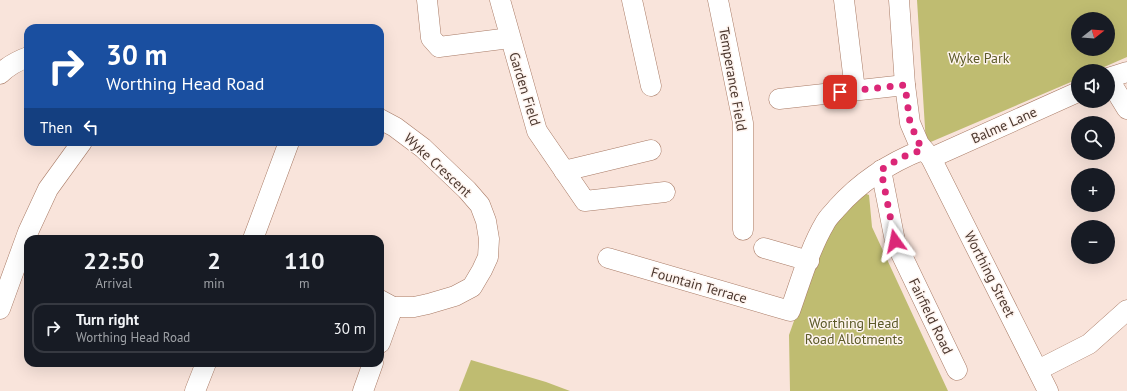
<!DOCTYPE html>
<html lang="en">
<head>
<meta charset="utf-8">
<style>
  body { margin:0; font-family:"PT Sans",sans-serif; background:#242831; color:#f1f3f6; height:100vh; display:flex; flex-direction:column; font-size:15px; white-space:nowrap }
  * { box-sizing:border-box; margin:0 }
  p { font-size:13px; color:#9ea1a6 }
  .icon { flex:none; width:22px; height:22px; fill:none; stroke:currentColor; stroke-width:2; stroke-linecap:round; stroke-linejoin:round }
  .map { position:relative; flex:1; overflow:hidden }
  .details { position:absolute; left:24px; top:235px; width:360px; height:132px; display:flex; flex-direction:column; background:#171b24; border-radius:12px; box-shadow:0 4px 16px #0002 }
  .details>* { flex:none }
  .guide { position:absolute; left:24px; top:24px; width:360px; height:122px; border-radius:12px; box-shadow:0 4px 16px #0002; background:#1a4fa0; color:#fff; overflow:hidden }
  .needle { width:26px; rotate:73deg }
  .buttons { position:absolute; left:1071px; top:12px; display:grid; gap:8px }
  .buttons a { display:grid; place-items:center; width:44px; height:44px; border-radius:50%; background:#171b24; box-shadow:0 4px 16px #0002; font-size:20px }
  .pin { position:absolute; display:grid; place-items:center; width:34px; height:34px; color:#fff; margin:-17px; border-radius:8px; box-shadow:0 2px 6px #0006 }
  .me { position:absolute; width:44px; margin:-22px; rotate:348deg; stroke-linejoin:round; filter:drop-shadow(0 0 3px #0008) }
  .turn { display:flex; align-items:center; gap:14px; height:84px; padding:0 16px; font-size:18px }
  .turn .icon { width:52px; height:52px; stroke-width:2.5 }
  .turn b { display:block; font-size:28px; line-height:34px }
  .then { display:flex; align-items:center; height:38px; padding:0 16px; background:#0003; gap:8px; font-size:15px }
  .eta { display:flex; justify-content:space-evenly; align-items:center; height:68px; text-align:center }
  .eta b { font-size:24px; font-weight:700; line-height:28px }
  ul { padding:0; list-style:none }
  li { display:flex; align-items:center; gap:12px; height:50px; margin:0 8px 6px; padding:0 8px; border:2px solid #363941; border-radius:12px }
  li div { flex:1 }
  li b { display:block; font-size:15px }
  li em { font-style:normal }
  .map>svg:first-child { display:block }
  .green { fill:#bfbc71; fill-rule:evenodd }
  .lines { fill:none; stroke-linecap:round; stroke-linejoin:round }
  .minor-casing { stroke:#a87a65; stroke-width:21 }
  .minor { stroke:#fff; stroke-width:20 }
  .route { stroke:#db2777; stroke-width:7; stroke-dasharray:0 12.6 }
  .labels { text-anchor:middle; stroke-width:3; stroke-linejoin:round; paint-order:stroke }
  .park-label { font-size:14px; fill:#5b5927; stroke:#fef4ef }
  .street-label { font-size:14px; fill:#4b372e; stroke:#fef4ef }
</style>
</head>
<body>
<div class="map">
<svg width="1127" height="391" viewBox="0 0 1127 391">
  <rect width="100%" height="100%" fill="#f9e4db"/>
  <!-- green -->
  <g class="green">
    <path d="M917,0H1127V57L1095,71H1078V79L926,144ZM1078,19H1108V49H1078Z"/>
    <polygon points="864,193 869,195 872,227 948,391 790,391 789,335 816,259 834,222"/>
    <polygon points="471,360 546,382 570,391 459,391"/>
  </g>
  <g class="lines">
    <defs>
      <g id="minor">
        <polyline points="427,0 431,38 439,47 502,39"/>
        <polyline points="500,0 537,131 585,201 665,192"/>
        <polyline points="632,0 651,86"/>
        <polyline points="718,0 743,123 743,230"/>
        <polyline points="844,0 855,90"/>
        <polyline points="899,0 905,85 910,123 919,144 931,158 1048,391"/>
        <path d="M0,74C9,65 17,61 28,57"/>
        <polyline points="1108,78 1127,109"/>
        <polyline points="1108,78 1127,72"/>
        <polyline points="779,99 905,85"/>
        <polyline points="380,119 395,127 423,148 467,190 480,205 486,221 489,239 488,257 482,270 472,287 455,296 428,304 414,307 393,307 380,300"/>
        <polyline points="931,158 1078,92"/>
        <polyline points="881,170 895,241 957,370"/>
        <polyline points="564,171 651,150"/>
        <polyline points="253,239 289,142"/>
        <polyline points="764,248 809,261"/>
        <path d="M608,258L790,311C800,283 810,248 825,223C828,217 833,213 837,208C861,181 889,163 922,150"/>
        <polyline points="0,309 28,232 48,189 82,142"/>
        <polyline points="380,343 393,307"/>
        <polyline points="1038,370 1089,344 1127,310"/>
        <polyline points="195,391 206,363"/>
        <polyline points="363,391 373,363"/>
      </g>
    </defs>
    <!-- minor casing -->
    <use href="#minor" class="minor-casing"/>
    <!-- minor -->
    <use href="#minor" class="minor"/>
  </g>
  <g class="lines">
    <!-- route -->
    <polyline class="route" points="840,92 905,85 910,123 922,150 902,157 881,170 895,241"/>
  </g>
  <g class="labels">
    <!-- park labels -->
    <g class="park-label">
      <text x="979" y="63">Wyke Park</text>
      <text x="854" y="328">Worthing Head<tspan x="854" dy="16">Road Allotments</tspan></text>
    </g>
    <!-- street labels -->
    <g class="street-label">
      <text transform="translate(733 79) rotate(80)" y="5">Temperance Field</text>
      <text transform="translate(525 89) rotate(73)" y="5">Garden Field</text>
      <text transform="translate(1004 125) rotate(-24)" y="5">Balme Lane</text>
      <text transform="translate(438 165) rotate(43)" y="5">Wyke Crescent</text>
      <text transform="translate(990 274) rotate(63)" y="5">Worthing Street</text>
      <text transform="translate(699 285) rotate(16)" y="5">Fountain Terrace</text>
      <text transform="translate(931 316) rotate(64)" y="5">Fairfield Road</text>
    </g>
  </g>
</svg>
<div class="buttons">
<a><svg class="needle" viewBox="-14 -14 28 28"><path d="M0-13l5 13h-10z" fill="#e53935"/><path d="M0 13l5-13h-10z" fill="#9ea1a6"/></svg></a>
<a><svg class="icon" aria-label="sound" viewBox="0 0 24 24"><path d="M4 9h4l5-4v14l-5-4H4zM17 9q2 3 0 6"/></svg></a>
<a><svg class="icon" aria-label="search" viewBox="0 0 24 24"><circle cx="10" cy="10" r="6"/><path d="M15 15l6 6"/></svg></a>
<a>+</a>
<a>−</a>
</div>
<div class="pin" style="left:840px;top:92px;background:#d93025"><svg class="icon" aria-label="arrive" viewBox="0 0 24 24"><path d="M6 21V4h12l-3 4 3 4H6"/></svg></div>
<svg class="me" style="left:895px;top:241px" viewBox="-20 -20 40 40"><path d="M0-17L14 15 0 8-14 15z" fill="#db2777" stroke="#fff" stroke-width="4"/></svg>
<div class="guide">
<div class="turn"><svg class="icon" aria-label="right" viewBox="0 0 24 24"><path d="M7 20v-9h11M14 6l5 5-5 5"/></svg><div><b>30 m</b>Worthing Head Road</div></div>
<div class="then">Then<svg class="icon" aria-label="left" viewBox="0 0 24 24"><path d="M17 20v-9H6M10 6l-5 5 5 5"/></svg></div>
</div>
<section class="details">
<div class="eta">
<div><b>22:50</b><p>Arrival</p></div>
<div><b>2</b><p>min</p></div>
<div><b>110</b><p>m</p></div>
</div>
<ul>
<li><svg class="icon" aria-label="right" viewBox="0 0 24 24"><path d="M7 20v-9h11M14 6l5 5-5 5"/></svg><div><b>Turn right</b><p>Worthing Head Road</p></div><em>30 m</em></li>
</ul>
</section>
</div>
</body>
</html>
